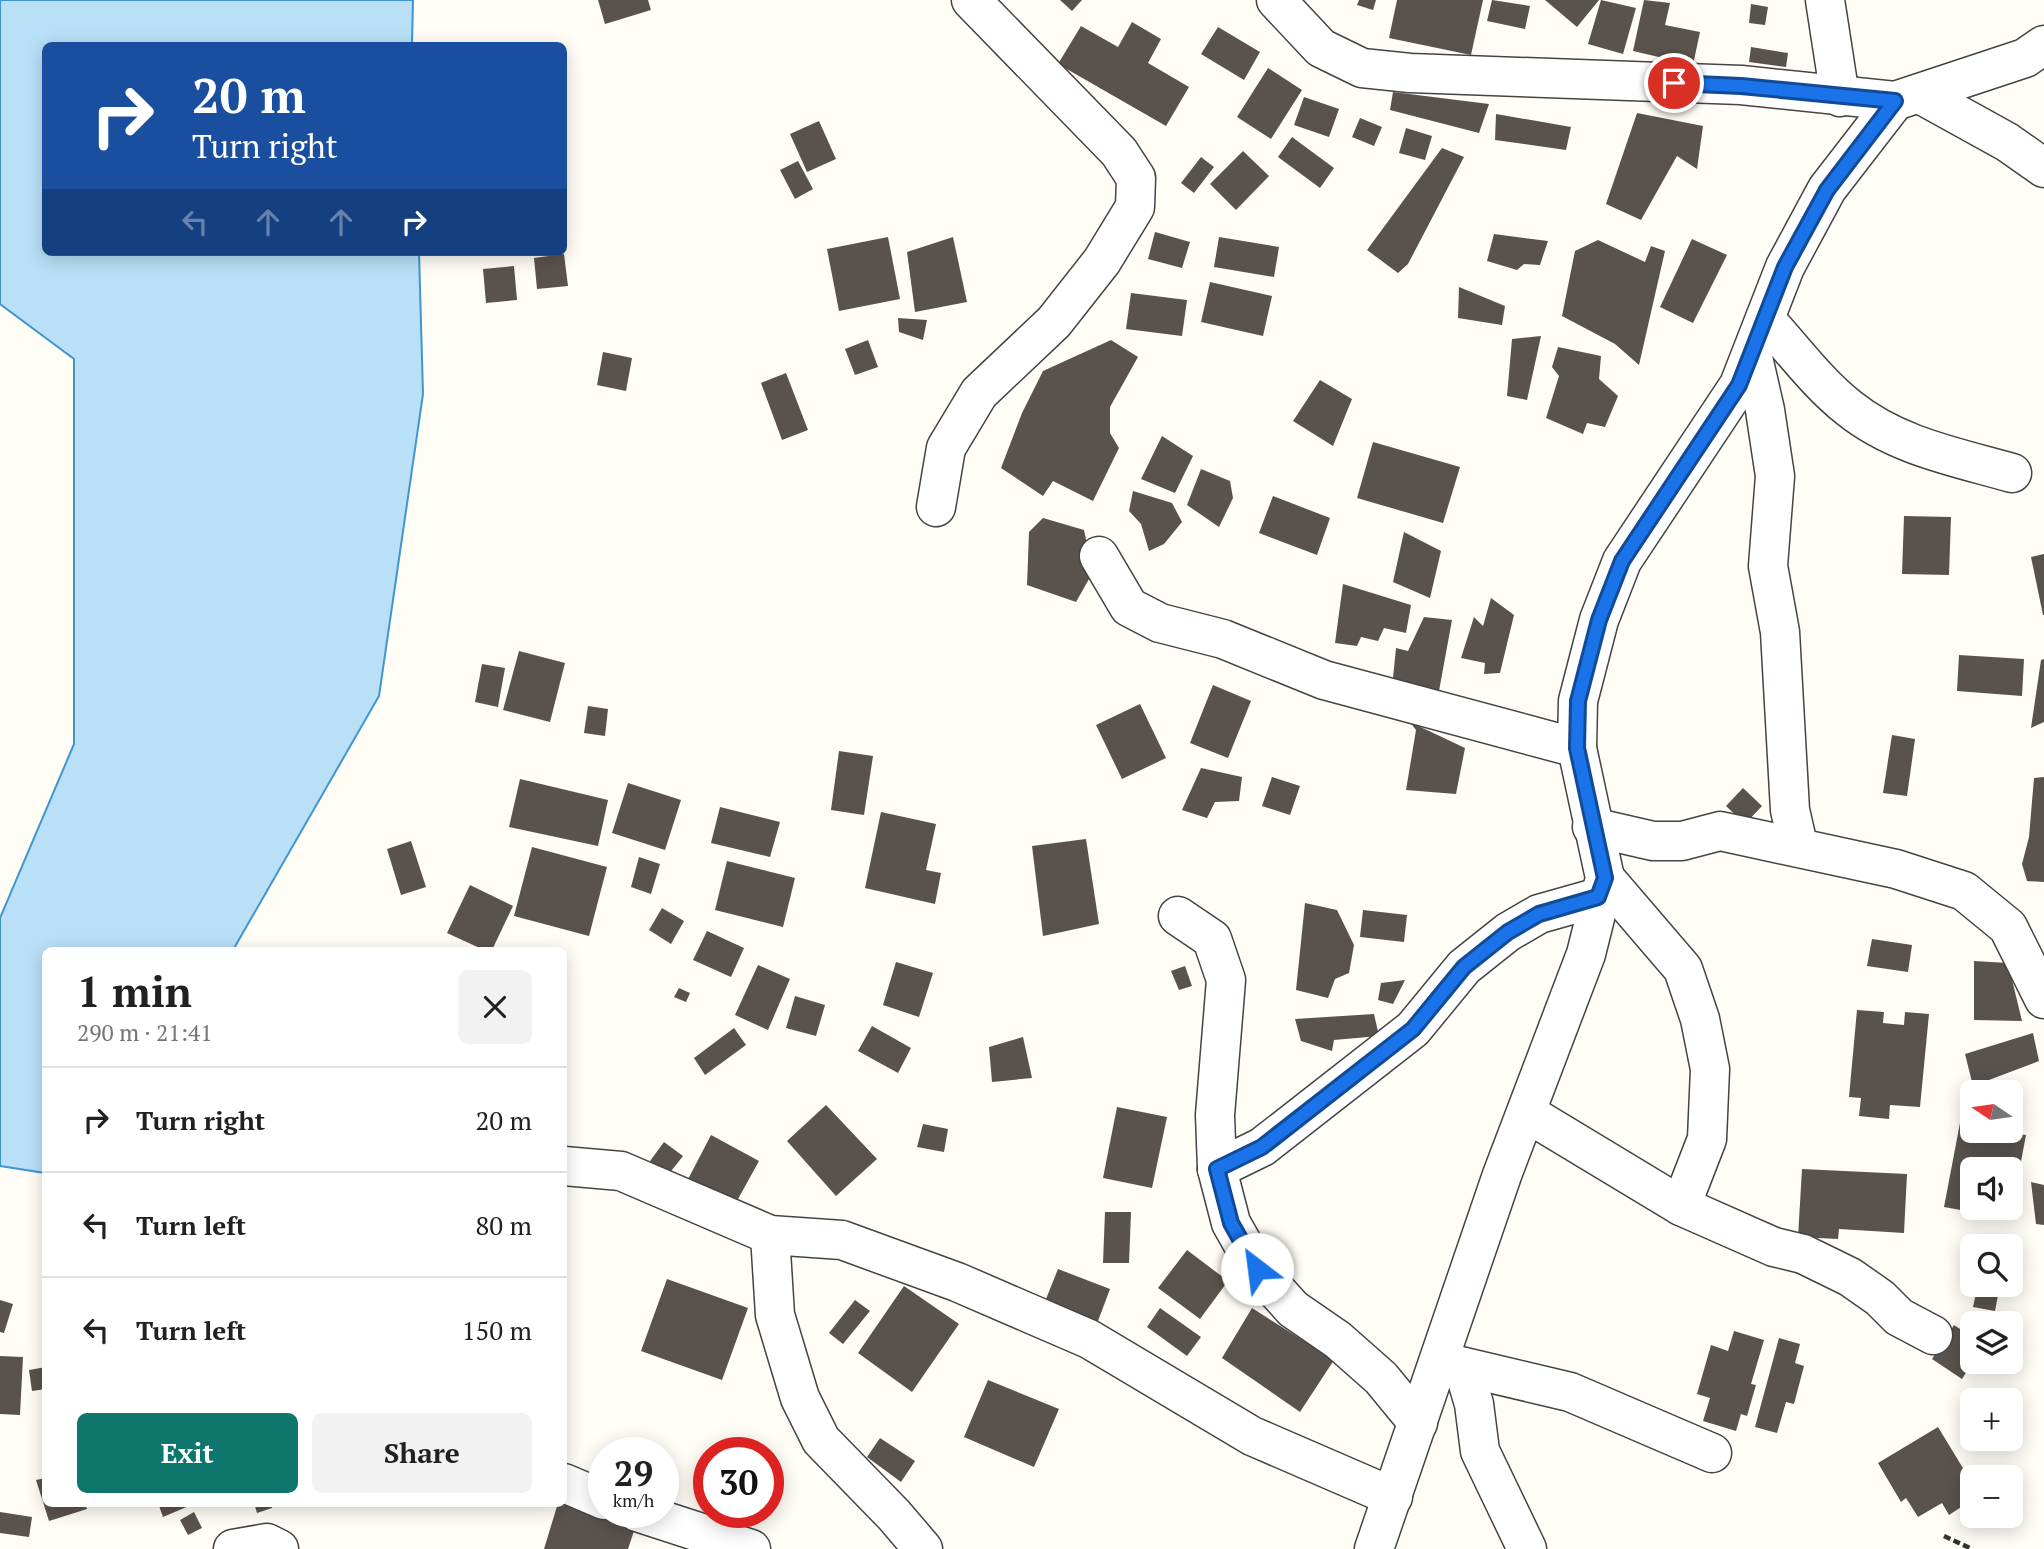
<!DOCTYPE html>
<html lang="en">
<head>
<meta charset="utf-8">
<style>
  body { margin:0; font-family:"PT Serif",serif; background:#f2f2f2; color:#202124; height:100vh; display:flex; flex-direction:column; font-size:26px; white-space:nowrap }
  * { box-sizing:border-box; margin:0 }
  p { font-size:23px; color:#757577 }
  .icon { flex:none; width:38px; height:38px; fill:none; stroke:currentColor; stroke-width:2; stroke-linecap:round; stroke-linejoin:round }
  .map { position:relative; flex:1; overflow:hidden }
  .sheet { position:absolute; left:42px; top:947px; width:525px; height:560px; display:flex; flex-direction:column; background:#fff; border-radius:10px; box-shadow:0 4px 18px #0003 }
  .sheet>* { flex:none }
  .top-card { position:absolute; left:42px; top:42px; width:525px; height:214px; border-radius:10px; box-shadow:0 4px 18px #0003; background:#1a4fa0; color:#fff; overflow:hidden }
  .needle { width:46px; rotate:283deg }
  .controls { position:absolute; left:1960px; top:1080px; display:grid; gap:14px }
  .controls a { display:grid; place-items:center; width:63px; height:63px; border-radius:10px; background:#fff; box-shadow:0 4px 18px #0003; font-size:35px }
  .speed { position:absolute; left:588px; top:1437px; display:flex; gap:14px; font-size:35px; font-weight:700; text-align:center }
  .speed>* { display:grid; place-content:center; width:91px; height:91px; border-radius:50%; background:#fff; box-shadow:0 4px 18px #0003; line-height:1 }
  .speed small { font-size:18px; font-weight:400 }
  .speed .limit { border:10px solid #d22; background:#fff; color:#111 }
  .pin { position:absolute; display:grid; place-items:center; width:60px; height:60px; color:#fff; margin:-30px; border:4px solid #fff; border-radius:50%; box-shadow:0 2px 7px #0007 }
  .me { position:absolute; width:77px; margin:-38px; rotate:330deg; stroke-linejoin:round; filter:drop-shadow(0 0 5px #0008) }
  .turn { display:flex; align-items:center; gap:24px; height:147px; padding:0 35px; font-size:32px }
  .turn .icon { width:91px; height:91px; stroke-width:2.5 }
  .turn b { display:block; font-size:49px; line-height:60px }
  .lanes { display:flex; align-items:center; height:66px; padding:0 35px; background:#0003; justify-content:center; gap:35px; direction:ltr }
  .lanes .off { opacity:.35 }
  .round { display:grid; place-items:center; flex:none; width:74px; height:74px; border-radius:10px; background:#f2f2f2 }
  .overview { display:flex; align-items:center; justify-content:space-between; height:119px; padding:0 35px }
  h1 { font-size:42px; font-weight:800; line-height:52px }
  .button { display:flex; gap:14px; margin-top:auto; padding:14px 35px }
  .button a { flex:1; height:80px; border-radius:10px; background:#0f766e; color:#fff; font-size:28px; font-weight:800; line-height:80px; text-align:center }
  .button a+a { background:#f2f2f2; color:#202124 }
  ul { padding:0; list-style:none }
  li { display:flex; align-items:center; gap:21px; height:105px; padding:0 35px; border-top:2px solid #e0e0e0 }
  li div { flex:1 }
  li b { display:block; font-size:26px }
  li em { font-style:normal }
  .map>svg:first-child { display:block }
  .water { fill:#b9e0f7; stroke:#3f96cf; stroke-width:2 }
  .building { fill:#5a524d; fill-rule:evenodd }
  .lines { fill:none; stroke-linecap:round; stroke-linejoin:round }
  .minor-casing { stroke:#444; stroke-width:41 }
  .path { stroke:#333; stroke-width:4.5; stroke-dasharray:7 3.5; stroke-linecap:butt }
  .minor { stroke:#fff; stroke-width:38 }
  .route-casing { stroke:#114b97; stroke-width:18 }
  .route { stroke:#1a73e8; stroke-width:12 }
</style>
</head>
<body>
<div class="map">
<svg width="2044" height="1549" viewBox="0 0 2044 1549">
  <rect width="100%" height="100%" fill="#fffdf5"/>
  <!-- water -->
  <polygon class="water" points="0,0 413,0 412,45 46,46 46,252 419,252 423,394 379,696 233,950 46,950 45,1173 0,1166 0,918 74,744 74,359 0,304"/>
  <!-- building -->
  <g class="building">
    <polygon points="598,0 648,0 651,10 605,24"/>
    <polygon points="1060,0 1082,0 1072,11"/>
    <polygon points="1359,0 1376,0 1373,10 1357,5"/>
    <polygon points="1397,0 1483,0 1471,55 1389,38"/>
    <polygon points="1492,0 1530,6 1525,29 1487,21"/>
    <polygon points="1545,0 1599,0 1577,27"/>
    <polygon points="1601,0 1636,8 1623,54 1588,44"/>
    <polygon points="1644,0 1670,3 1665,25 1700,32 1693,65 1633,51"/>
    <polygon points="1751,4 1768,7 1765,25 1749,23"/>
    <polygon points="1132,22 1161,39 1148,63 1189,87 1166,126 1058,64 1081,26 1118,47"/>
    <polygon points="1218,27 1260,52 1244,80 1201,54"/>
    <polygon points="1751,47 1788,53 1786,67 1749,62"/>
    <polygon points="1268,68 1302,90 1271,139 1237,117"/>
    <polygon points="1393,92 1489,104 1479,133 1390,110"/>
    <polygon points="1304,97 1339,109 1329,137 1294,125"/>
    <polygon points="1637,113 1703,126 1697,169 1677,156 1641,220 1606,204"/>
    <polygon points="1496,114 1571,127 1566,150 1495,140"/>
    <polygon points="1360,118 1382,127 1374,146 1352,137"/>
    <polygon points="819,121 836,159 807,172 790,134"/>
    <polygon points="1406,128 1432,136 1425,160 1399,153"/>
    <polygon points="1292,137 1334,168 1320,188 1278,157"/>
    <polygon points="1442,148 1464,157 1408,264 1398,273 1367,250"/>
    <polygon points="1243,151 1269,176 1236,210 1210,184"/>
    <polygon points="1201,157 1214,167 1194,193 1181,183"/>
    <polygon points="798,161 813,189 795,199 780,170"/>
    <polygon points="1155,232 1190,242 1182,268 1148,259"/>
    <polygon points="1494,234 1548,241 1540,265 1524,264 1517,270 1487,261"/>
    <polygon points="888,237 900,299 839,311 827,249"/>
    <polygon points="953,237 967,302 915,312 907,252"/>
    <polygon points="1219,237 1279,247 1274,277 1214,267"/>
    <polygon points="1692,239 1727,255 1693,323 1660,307"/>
    <polygon points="1598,240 1645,262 1651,246 1665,251 1639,365 1615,344 1562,316 1575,251"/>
    <polygon points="564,254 568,286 537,289 534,258"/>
    <polygon points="514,266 517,300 486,303 483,269"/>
    <polygon points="1210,282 1272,296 1263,336 1201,322"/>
    <polygon points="1459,287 1505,306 1502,325 1458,318"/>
    <polygon points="1131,293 1187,300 1182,336 1126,329"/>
    <polygon points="898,318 927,320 923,340 899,332"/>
    <polygon points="1541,336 1527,400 1507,396 1512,339"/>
    <polygon points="868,340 878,367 855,375 845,349"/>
    <polygon points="1111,340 1138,357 1110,407 1110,433 1119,448 1093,501 1053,481 1043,496 1001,468 1022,413 1043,371"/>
    <polygon points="1558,347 1601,356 1599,379 1618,396 1605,427 1587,423 1583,434 1546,418 1559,376 1552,367"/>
    <polygon points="603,352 632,358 626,391 597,385"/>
    <polygon points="786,373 808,430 782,440 761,383"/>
    <polygon points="1320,380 1352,399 1333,446 1293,421"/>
    <polygon points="1162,436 1193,456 1175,493 1141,479"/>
    <polygon points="1373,442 1460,467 1443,523 1357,498"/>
    <polygon points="1201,469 1230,481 1233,498 1219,527 1187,505"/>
    <polygon points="1133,491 1172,503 1182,522 1164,544 1149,551 1141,524 1129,511"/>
    <polygon points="1273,496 1330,518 1317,555 1259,533"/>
    <polygon points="1904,516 1951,517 1949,575 1902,574"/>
    <polygon points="1043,518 1084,530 1093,572 1076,602 1027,585 1029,532"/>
    <polygon points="1404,532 1441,551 1430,598 1393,582"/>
    <polygon points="2044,554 2044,615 2043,615 2031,557"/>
    <polygon points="1343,584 1411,605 1406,633 1384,628 1378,641 1361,637 1357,646 1335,643"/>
    <polygon points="1491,598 1514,615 1500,673 1484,674 1485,663 1461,658 1474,617 1483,626"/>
    <polygon points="1424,617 1452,620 1439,691 1393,678 1396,648 1408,651"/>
    <polygon points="519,651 565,663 550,722 503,710"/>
    <polygon points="1959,655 2024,659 2022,696 1957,691"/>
    <polygon points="2044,659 2044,722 2031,728 2041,660"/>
    <polygon points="482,664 505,668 498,707 475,702"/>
    <polygon points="1213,685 1251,701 1228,758 1190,743"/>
    <polygon points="1140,704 1166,758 1122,779 1096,725"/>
    <polygon points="588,706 608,709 605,736 584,733"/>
    <polygon points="1410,722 1465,748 1456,794 1406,790 1416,730"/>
    <polygon points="1892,735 1915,739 1907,796 1883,793"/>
    <polygon points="839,751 873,756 864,815 831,810"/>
    <polygon points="1201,768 1242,777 1239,801 1215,802 1207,818 1182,810"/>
    <polygon points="1272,777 1300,786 1290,815 1262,806"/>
    <polygon points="2044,777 2044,882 2027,881 2022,864 2029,837 2034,778"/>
    <polygon points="520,779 608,800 598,846 509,827"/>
    <polygon points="628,783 681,800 665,850 612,833"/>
    <polygon points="1743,788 1762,806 1745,824 1726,806"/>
    <polygon points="720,807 780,822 770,857 711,843"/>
    <polygon points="881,812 936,824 926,870 941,873 935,904 865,888"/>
    <polygon points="1086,839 1099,924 1043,936 1032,846"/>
    <polygon points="411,841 426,887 401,895 387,849"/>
    <polygon points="532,847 607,867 589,936 514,916"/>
    <polygon points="639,857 660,864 651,894 631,887"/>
    <polygon points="727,861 795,878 783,927 715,910"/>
    <polygon points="470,885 513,906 492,950 484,950 447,933"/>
    <polygon points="1305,903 1337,910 1354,945 1349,973 1335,979 1328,998 1296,990"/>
    <polygon points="662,908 684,921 671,944 649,930"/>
    <polygon points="1363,910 1407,915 1404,942 1360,937"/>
    <polygon points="707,931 744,948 731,977 693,960"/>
    <polygon points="1872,939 1912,945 1908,972 1867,966"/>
    <polygon points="1974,961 2008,963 2022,1021 1974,1020"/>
    <polygon points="896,962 933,973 919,1017 883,1005"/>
    <polygon points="758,965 790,979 768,1030 735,1015"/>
    <polygon points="1185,966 1192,986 1179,990 1171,971"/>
    <polygon points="1405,980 1393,1004 1378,1000 1381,983"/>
    <polygon points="679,988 690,993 686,1002 674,997"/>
    <polygon points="795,996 825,1005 816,1036 786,1028"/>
    <polygon points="1857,1010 1884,1012 1883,1023 1904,1025 1905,1012 1929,1014 1920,1107 1890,1105 1889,1119 1859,1116 1861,1098 1849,1097"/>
    <polygon points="1374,1014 1379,1036 1334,1040 1332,1051 1301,1041 1295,1019"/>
    <polygon points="872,1026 911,1048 898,1073 858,1051"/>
    <polygon points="734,1028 746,1045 705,1075 694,1058"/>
    <polygon points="2033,1033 2039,1061 1973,1086 1965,1054"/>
    <polygon points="1023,1037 1032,1078 992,1082 989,1047"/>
    <polygon points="826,1105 877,1159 836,1196 787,1141"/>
    <polygon points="1117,1107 1167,1117 1152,1188 1103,1178"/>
    <path d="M1960,1123L1972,1125V1130L2026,1135L2010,1219L1944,1207ZM1972,1169H2011V1208H1972Z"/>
    <polygon points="923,1124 948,1129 944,1152 917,1147"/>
    <polygon points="711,1135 759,1161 732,1210 685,1185"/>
    <polygon points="664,1142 683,1156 668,1175 650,1161"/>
    <polygon points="1802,1169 1907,1174 1904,1233 1839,1229 1838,1239 1798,1237"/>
    <polygon points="2031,1182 2044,1185 2044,1225 2036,1224"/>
    <polygon points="1105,1212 1131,1212 1129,1263 1103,1263"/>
    <polygon points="1187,1250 1228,1281 1200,1319 1158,1288"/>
    <polygon points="1058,1269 1110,1289 1095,1329 1042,1309"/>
    <polygon points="667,1279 748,1308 722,1380 641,1351"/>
    <polygon points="1978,1284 2000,1284 1995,1311 1973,1307"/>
    <polygon points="904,1286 959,1324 912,1392 858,1353"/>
    <polygon points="0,1300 13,1304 4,1333 0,1332"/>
    <polygon points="855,1300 870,1311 843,1344 829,1333"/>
    <polygon points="1160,1308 1201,1337 1187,1356 1147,1327"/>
    <polygon points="1252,1308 1334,1360 1300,1412 1222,1358"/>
    <polygon points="1954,1325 1972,1337 1972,1363 1962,1379 1932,1359"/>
    <polygon points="1734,1331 1764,1340 1751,1384 1756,1385 1747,1416 1741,1414 1736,1431 1703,1421 1710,1398 1697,1394 1711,1345 1728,1351"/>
    <polygon points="1779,1338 1800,1344 1795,1363 1804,1366 1794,1404 1786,1402 1777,1433 1755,1427"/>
    <polygon points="0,1356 23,1357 20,1415 0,1414"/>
    <polygon points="46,1367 46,1389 32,1391 29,1370"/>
    <polygon points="988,1380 1059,1409 1034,1467 964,1437"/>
    <polygon points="1938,1427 1972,1483 1972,1500 1949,1515 1942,1503 1918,1517 1906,1498 1901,1502 1878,1463"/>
    <polygon points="880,1438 915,1461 901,1482 867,1457"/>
    <polygon points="46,1478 46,1503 85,1503 87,1509 49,1521 36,1480"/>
    <polygon points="564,1499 637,1522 628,1549 544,1549 558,1503 564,1503"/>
    <polygon points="158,1503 196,1503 163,1517"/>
    <polygon points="254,1503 271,1503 272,1508 257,1513"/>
    <polygon points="0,1512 32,1517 29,1537 0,1533"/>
    <polygon points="194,1512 202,1528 188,1535 180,1520"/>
  </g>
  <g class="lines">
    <defs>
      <g id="minor">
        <polyline points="1276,0 1321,48 1362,68 1410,73 1741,85 1895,101 2025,58 2044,45"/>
        <polyline points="1825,0 1840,97"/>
        <polyline points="1922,95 2007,142 2044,168"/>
        <path d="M1765,319C1792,348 1818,384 1849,408C1896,446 1956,457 2012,473"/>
        <polyline points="1752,353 1765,410 1775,476 1768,566 1780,632 1790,810 1798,845"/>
        <polyline points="936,507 946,448 979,393 1054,322 1102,261 1135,207 1136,178 1119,152 971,0"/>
        <polyline points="1099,556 1129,607 1160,623 1223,639 1324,680 1577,748"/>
        <polyline points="1592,827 1653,841 1682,841 1720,831 1896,869 1964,891 2008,927 2044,999"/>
        <polyline points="1605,878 1683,969 1700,1019 1710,1069 1707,1139 1681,1206"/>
        <polyline points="1178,916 1212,939 1226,980 1215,1115 1217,1169 1231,1223 1257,1269 1293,1309 1338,1340 1381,1378 1418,1423"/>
        <polyline points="1527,1113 1681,1206 1774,1247 1803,1254 1850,1277 1880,1298 1899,1317 1933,1335"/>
        <polyline points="564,1166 621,1171 770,1235 842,1240 957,1282 1089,1339 1252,1436 1393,1497"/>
        <polyline points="1217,1169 1262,1147 1413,1029 1464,967 1508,932 1539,914 1599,897"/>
        <polyline points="770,1235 775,1315 800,1398 821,1440 894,1515 923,1549"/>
        <polyline points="1439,1361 1570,1392 1712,1453"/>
        <polyline points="1463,1367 1474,1404 1480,1451 1527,1549"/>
        <polyline points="564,1483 604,1500"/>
        <polyline points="637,1512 751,1549"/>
        <polyline points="233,1549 267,1543 279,1549"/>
        <polyline points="1374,1549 1502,1175 1586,954 1605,878 1577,748 1578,701 1599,620 1622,561 1739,385 1785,267 1827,189 1895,101"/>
      </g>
    </defs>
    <!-- minor casing -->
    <use href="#minor" class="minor-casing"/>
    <!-- path -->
    <polyline class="path" points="1944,1536 1972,1549"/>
    <!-- minor -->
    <use href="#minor" class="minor"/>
  </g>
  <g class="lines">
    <defs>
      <polyline id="route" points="1257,1269 1231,1223 1217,1169 1262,1147 1413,1029 1464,967 1508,932 1539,914 1598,897 1605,878 1577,748 1578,701 1599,620 1622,561 1739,385 1785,267 1827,190 1895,101 1741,86 1674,83"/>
    </defs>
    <!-- route casing -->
    <use href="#route" class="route-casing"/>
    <!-- route -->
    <use href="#route" class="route"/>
  </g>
</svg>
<div class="controls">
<a><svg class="needle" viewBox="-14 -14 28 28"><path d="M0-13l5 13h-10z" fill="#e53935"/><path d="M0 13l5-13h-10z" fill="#757577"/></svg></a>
<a><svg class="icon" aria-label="sound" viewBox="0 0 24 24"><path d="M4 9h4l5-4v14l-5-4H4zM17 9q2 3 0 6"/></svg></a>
<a><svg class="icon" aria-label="search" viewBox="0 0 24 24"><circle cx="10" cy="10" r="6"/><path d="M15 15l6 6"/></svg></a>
<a><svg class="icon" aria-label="layers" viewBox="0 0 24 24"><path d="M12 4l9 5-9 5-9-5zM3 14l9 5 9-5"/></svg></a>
<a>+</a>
<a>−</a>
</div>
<div class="speed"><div>29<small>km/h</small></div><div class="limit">30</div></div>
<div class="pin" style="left:1674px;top:83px;background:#d93025"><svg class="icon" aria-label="arrive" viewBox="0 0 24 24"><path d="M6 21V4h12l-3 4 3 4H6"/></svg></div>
<svg class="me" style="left:1257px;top:1269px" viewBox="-20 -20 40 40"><circle r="19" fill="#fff"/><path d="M0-13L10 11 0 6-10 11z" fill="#1a73e8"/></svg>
<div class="top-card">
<div class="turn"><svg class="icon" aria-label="right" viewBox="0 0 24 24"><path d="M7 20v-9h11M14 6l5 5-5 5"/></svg><div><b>20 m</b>Turn right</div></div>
<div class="lanes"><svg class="icon off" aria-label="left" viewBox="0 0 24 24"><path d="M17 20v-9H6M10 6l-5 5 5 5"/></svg><svg class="icon off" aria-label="ahead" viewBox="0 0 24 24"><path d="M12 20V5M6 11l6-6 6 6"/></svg><svg class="icon off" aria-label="ahead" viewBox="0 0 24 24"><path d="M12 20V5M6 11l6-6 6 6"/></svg><svg class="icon" aria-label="right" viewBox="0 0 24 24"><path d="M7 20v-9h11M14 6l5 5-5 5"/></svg></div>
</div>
<section class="sheet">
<div class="overview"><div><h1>1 min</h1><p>290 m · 21:41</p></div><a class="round"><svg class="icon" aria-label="close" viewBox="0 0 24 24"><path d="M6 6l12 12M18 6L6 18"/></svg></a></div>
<ul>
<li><svg class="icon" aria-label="right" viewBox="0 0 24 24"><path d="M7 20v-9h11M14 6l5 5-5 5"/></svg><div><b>Turn right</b></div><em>20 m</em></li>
<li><svg class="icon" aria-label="left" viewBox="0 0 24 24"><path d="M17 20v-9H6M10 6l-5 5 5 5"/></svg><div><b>Turn left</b></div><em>80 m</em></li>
<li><svg class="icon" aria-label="left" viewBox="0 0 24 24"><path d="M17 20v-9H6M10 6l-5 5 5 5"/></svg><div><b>Turn left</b></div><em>150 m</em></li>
</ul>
<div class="button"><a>Exit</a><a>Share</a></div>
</section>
</div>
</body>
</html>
